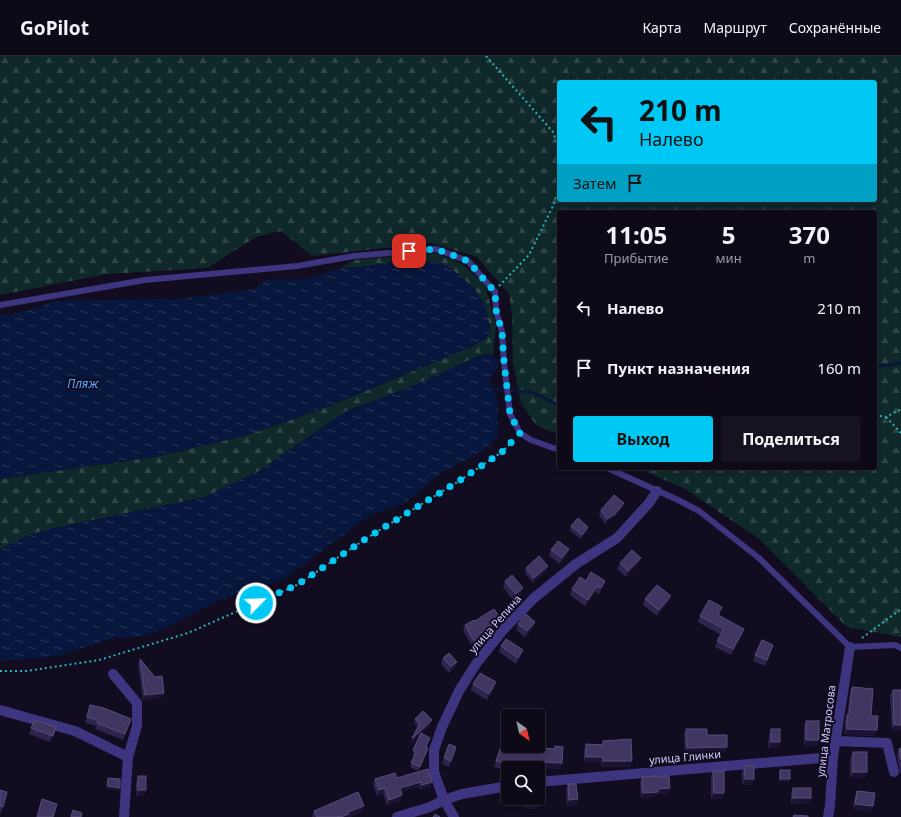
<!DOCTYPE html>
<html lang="ru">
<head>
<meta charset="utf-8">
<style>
  body { margin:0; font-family:"Noto Sans",sans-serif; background:#161220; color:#f1f3f6; height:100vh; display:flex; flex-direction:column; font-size:15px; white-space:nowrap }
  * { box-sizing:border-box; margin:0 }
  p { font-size:13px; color:#9a9aa1 }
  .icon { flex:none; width:22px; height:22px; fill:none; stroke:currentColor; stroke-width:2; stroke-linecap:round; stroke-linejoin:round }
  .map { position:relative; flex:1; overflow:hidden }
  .panel { position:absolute; left:557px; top:154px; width:320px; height:260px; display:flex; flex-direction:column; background:#0d0917; border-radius:4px; box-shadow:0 2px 6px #0003,0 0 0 1px #2d2a36 }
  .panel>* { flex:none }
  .banner { position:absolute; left:557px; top:24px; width:320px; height:122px; border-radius:4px; box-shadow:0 2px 6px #0003,0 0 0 1px #2d2a36; background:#00c8f5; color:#111; overflow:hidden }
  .needle { width:26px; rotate:146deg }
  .fabs { position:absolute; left:501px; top:653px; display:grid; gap:8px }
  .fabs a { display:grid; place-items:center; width:44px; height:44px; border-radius:4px; background:#0d0917; box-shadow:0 2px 6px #0003,0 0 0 1px #2d2a36; font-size:20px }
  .pin { position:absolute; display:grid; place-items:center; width:34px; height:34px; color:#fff; margin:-17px; border-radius:8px; box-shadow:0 2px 6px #0006 }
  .me { position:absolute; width:44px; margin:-22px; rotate:66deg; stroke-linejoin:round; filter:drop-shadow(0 0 3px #0008) }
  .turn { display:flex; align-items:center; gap:14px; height:84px; padding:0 16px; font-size:18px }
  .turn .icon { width:52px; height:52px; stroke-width:2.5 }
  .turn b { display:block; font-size:28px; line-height:34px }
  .then { display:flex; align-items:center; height:38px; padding:0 16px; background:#0003; gap:8px; font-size:15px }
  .eta { display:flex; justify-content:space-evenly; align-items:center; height:68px; text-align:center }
  .eta b { font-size:24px; font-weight:700; line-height:28px }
  .cta { display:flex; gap:8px; margin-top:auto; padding:8px 16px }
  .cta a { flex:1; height:46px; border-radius:4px; background:#00c8f5; color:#111; font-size:16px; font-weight:700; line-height:46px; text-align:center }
  .cta a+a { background:#161220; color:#f1f3f6 }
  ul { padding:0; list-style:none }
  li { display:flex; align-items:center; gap:12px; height:60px; padding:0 16px }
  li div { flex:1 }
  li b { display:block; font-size:15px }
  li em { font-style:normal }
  header { display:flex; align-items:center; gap:24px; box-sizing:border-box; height:56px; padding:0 20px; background:#0d0917; border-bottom:1px solid #2d2a36 }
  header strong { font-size:19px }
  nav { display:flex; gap:22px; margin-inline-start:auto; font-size:14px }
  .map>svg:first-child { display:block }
  .forest { fill:url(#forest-firs); fill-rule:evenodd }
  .water { fill:url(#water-ripples) }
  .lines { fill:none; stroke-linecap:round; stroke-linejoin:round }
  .stream { stroke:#07163c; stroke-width:3 }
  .path { stroke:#2ab0b3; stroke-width:2; stroke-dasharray:2 3; stroke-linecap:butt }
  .service { stroke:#3e3580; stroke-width:6 }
  .minor { stroke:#3e3580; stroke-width:10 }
  .wall { fill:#2f244e }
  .shaded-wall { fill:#1c1333 }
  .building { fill:#413561; stroke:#584d7a }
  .route { stroke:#00c8f5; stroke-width:7; stroke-dasharray:0 12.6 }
  .labels { text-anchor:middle; stroke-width:4; stroke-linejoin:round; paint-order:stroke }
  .street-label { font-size:11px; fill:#d4caff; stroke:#110c1f }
  .water-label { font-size:12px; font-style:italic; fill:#58a4ff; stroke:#110c1f }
</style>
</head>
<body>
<header>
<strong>GoPilot</strong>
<nav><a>Карта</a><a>Маршрут</a><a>Сохранённые</a></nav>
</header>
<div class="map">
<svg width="901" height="761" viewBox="0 0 901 761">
  <defs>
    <pattern id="forest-firs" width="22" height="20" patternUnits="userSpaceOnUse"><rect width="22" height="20" fill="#0f2829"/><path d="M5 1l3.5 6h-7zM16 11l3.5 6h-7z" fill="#314649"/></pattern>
    <pattern id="water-ripples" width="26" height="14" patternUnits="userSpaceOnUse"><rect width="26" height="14" fill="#07163c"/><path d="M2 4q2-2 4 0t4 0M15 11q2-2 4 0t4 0" fill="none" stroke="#2a3759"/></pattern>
  </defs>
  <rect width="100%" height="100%" fill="#110c1f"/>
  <!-- forest -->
  <g class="forest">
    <path d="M0,0H901V581L847,571L758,482L685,433L637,412H875V156H559V379L536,369L521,347L513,306L512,259L509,238L477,201L431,187L312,200L281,175L256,181L207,212L107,218L0,239ZM559,26H875V144H559Z"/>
    <polygon points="434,197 461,207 485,229 496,269 493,299 490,298 476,301 413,330 346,355 259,415 205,441 46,474 32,478 0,493 0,423 159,400 244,380 322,353 473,290 487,281 475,233 454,215 445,209 421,204 407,204 369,210 341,212 354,204"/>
  </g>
  <!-- water -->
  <g class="water">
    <polygon points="407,204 439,206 454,215 475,233 486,251 490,272 490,275 487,281 473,290 322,353 244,380 159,400 0,423 0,260 34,253 55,245 162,243 173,244 254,233 268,223 304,223 338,213 369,210"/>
    <path d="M483,298C488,297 491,297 495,301C503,309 493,317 489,324L498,345V377L496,383L484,395L441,417L404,448L372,458L284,523L217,545L186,562L159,575L144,580L125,582L115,581L65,598L45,602L0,605V493L32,478L46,474L205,441L259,415L346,355L413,330Z"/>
  </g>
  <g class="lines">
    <!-- stream -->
    <g class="stream">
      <polyline points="875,311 901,307"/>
      <polyline points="493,333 531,336 559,349"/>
    </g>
    <!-- path -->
    <g class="path">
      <polyline points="486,0 553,76 559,94"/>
      <polyline points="499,230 529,199 554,148 559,130"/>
      <polyline points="875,359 886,361 901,353"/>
      <polyline points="886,361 901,377"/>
      <polyline points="862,582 901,553"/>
      <polyline points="0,615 27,615 99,604 188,577 297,529 367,482 459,425 502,396 515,383"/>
    </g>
    <!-- service -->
    <g class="service">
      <polyline points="0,249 145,224 297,210 354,200 436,193 468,205 495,236 496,254 502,276 504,306 510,358 520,377 531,384 559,394"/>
      <polyline points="607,412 678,444 699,455 759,502 850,591 895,589 901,592"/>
    </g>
    <!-- minor -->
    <g class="minor">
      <polyline points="113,618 137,647 137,670 128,701 124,761"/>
      <polyline points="0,654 75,675 128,701"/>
      <polyline points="836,685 887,687 894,716"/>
      <polyline points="538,726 833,701"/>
      <polyline points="397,761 430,751 444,744 462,738 508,730"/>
      <polyline points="454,761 444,744 434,716 434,694 442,671 459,635 476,608 503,574 534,542 576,508 617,482 649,447 657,435"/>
      <polyline points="828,761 830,750 833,701 850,591"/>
    </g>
  </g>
  <!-- wall -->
  <g class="wall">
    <polygon points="624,447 622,452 613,462 605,468 599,459 601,454"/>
    <polygon points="571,470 588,471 587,475 580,483 570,474"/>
    <polygon points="569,493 567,499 560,508 549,500 551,494"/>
    <polygon points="641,502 638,508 626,521 617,513 620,507"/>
    <polygon points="548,510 546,515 533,527 525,517 526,512"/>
    <polygon points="505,525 521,538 513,544 503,531"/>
    <polygon points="586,525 605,525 603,531 599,538 595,536 585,550 570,539 572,533"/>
    <polygon points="645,543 668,546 657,560 643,549"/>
    <polygon points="720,557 719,559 742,579 731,599 715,591 721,579 698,566 700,560"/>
    <polygon points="475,565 499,569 483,580 483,588 474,594 463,574 465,569"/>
    <polygon points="535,566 533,572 525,581 516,574 518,568"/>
    <polygon points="773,589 765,610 753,605 755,599"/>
    <polygon points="501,590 521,600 516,608 499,596"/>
    <polygon points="443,602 455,612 449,617 441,608"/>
    <polygon points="140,603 155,621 162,642 143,644 138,608"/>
    <polygon points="473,628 494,632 487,644 471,634"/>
    <polygon points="852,631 871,660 875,680 845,679 845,665 847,660 850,637"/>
    <polygon points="893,634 901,634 901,675 892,675 890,640"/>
    <polygon points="90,649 131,663 123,684 95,673 96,670 85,667"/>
    <polygon points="415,663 431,669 421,678 430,682 426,691 428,692 427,696 418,715 410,711 415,700 412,699 420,679 412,687 411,686 418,671 414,667"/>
    <polygon points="35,664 56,671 50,686 29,678"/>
    <polygon points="806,665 819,684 817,690 804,690 804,671"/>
    <polygon points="686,673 727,691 725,696 685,697 684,678"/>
    <polygon points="771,673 778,692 768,692 769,679"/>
    <polygon points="603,685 630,711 601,711 601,707 584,706 584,694 586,688 602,688"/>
    <polygon points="449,688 456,691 449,711 442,708"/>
    <polygon points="555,690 562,707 560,713 519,711 518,712 508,712 508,714 494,711 500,693 511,696 513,691 530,696 531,691 554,693"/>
    <polygon points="901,692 901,717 900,717 897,699 899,693"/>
    <polygon points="853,696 865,722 850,722 850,702"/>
    <polygon points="744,710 752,729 742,729 742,716"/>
    <polygon points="428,713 430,731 420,734 419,731 401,736 400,745 387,749 383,737 377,740 373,729 375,723 397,722"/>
    <polygon points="780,714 789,726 779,726 779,717"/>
    <polygon points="713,715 724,737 722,743 711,743 711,721"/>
    <polygon points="138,720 144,740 136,740 136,726"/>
    <polygon points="642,721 657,721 670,732 668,738 657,738 656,741 641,742 640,727"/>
    <polygon points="568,728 578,743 576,749 567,750 566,734"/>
    <polygon points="793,732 809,748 791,748 791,738"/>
    <polygon points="0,734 3,751 1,757 0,757"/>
    <polygon points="857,735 871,756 853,753 855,741"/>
    <polygon points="524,742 538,742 539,752 525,753"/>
    <polygon points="314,755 362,756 350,761 312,761"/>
  </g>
  <!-- shaded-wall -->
  <g class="shaded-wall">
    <polygon points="624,447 622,452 613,462 605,468 607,463"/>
    <polygon points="588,471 587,475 580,483 582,479"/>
    <polygon points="569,493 567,499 560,508 562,502"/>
    <polygon points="641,502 638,508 626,521 628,515"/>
    <polygon points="548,510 546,515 533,527 534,522"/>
    <polygon points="605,525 603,531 599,538 601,532"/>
    <polygon points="597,530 595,536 585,550 588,544"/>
    <polygon points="523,532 521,538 513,544 516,538"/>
    <polygon points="671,540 668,546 657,560 659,554"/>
    <polygon points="501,563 499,569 479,583 481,577"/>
    <polygon points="535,566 533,572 525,581 527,575"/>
    <polygon points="744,573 742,579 731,599 733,593"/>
    <polygon points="485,583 483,588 474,594 476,588"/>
    <polygon points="523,594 521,600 516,608 518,602"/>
    <polygon points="457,606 455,612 449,617 451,611"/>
    <polygon points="496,626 494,632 487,644 489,638"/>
    <polygon points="164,637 162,642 143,644 145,639"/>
    <polygon points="432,664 431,669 412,687 413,682"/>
    <polygon points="894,669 901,669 901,675 892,675"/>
    <polygon points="847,673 877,674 875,680 845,679"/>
    <polygon points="806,684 819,684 817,690 804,690"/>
    <polygon points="771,686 780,686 778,692 768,692"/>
    <polygon points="727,691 725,696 685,697 687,692"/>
    <polygon points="586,701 603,701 601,707 584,706"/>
    <polygon points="520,705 562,707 560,713 518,711"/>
    <polygon points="603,705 632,705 630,711 601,711"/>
    <polygon points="853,716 867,716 865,722 850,722"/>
    <polygon points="745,723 754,723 752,729 742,729"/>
    <polygon points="780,723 790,723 789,726 779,726"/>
    <polygon points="421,726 419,731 398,737 400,732"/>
    <polygon points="432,726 430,731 420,734 422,729"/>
    <polygon points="107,730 120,732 118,735 106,733"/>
    <polygon points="385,732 383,737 377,740 379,734"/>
    <polygon points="670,732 668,738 657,738 656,741 641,742 643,737 658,733"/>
    <polygon points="138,734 146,734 144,740 136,740"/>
    <polygon points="714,737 724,737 722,743 711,743"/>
    <polygon points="402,739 400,745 387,749 389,744"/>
    <polygon points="793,742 811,742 809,748 791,748"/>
    <polygon points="578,743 576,749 567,750 569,744"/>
    <polygon points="541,746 539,752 525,753 527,747"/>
    <polygon points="855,748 873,750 871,756 853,753"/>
    <polygon points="364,750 362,756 350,761 341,761 348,756"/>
  </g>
  <!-- building -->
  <g class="building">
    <polygon points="614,439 624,447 615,458 607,463 601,454"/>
    <polygon points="578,462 588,471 582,479 571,470"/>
    <polygon points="558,485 569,493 562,502 551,494"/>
    <polygon points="632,494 641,502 628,515 620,507"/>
    <polygon points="539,500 548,510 534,522 526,512"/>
    <polygon points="591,516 605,525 601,532 597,530 588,544 572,533 580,521 586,525"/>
    <polygon points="512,519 523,532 516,538 505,525"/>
    <polygon points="657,529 671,540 659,554 645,543"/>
    <polygon points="709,544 722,551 718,559 744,573 733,593 717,585 724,573 700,560"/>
    <polygon points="494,553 501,563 481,577 485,583 476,588 465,569 474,564 475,565"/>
    <polygon points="526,558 535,566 527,575 518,568"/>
    <polygon points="506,583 523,594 518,602 501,590"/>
    <polygon points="762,584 773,589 767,604 755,599"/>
    <polygon points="449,597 457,606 451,611 443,602"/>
    <polygon points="140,603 155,621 162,620 164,637 145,639"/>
    <polygon points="480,617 496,626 489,638 473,628"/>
    <polygon points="852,631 873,633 871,660 878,660 877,674 847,673 847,659 849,659"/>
    <polygon points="893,634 901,634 901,669 894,669"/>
    <polygon points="90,649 104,652 131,663 125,678 97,667 98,664 87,661"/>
    <polygon points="423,655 432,664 413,682 412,682 420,667 415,663"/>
    <polygon points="35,664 56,671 53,680 31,672"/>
    <rect x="806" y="665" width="13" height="19"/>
    <polygon points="686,673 707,673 707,679 727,679 727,691 687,692"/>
    <rect x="771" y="673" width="9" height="13"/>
    <polygon points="421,677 430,682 426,690 428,692 420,711 411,707 416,696 413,694"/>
    <polygon points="631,683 632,705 603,705 603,701 586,701 586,688 603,689 603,685"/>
    <polygon points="449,688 456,691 451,705 444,702"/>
    <polygon points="555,690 563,691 562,707 520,705 519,711 496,705 500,693 512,696 513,691 531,696 531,691 555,693"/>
    <polygon points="901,692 901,704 899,693"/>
    <rect x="853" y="696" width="14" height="20"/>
    <polygon points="754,709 754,723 745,723 744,710"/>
    <polygon points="428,713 432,726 422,729 421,726 400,732 402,739 389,744 385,732 379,734 375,723 395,717 397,722"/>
    <rect x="780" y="714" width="10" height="9"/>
    <polygon points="713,715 724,715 724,737 714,737"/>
    <rect x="138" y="720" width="8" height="14"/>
    <polygon points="657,720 657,721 669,720 670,732 658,733 658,736 643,737 642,721"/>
    <polygon points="108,722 120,723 120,732 107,730"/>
    <polygon points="568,728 576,728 578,743 569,744"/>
    <polygon points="540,729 541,746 527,747 527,742 538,742 538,730"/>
    <rect x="793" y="732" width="18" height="10"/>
    <polygon points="0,734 7,736 3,751 0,750"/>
    <polygon points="857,735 875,737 873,750 855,748"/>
    <polygon points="358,736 364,750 348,756 349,758 341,761 340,761 340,760 337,761 317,761 314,755"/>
    <polygon points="42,743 57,748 53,761 37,761"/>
    <polygon points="73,754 82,757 81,761 71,761"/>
    <polygon points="435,758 440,761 433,761"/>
    <polygon points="794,759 808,760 808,761 793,761"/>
  </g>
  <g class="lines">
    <!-- route -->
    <polyline class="route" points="256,547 297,529 367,482 459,425 502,396 520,377 510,358 504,306 502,276 496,254 495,236 468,205 436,193 409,195"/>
  </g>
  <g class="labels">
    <!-- street labels -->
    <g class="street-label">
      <text transform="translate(495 568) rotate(-49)" y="4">улица Репина</text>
      <text transform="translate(826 675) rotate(-83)" y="4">улица Матросова</text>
      <text transform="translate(685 701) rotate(-5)" y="4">улица Глинки</text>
    </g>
    <!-- water labels -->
    <g class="water-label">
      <text x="83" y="332">Пляж</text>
    </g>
  </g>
</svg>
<div class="fabs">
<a><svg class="needle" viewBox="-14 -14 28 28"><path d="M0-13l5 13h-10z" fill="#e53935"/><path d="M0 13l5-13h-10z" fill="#9a9aa1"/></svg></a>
<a><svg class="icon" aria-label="search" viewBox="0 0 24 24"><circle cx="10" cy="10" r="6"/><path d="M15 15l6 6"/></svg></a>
</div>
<div class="pin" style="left:409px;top:195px;background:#d93025"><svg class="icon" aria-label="arrive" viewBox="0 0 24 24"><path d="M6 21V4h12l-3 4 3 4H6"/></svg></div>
<svg class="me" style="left:256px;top:547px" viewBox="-20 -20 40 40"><circle r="17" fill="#00c8f5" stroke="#fff" stroke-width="3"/><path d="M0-11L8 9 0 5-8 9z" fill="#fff"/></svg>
<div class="banner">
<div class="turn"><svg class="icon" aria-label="left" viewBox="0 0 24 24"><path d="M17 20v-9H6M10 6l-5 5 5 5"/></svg><div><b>210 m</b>Налево</div></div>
<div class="then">Затем<svg class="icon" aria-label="arrive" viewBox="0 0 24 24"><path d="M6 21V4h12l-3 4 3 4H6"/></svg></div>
</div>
<section class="panel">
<div class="eta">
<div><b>11:05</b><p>Прибытие</p></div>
<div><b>5</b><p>мин</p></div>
<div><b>370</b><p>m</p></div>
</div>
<ul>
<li><svg class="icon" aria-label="left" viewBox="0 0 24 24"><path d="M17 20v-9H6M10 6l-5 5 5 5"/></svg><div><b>Налево</b></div><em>210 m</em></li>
<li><svg class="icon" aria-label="arrive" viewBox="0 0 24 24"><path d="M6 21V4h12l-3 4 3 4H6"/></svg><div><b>Пункт назначения</b></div><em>160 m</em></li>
</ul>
<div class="cta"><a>Выход</a><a>Поделиться</a></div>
</section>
</div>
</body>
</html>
